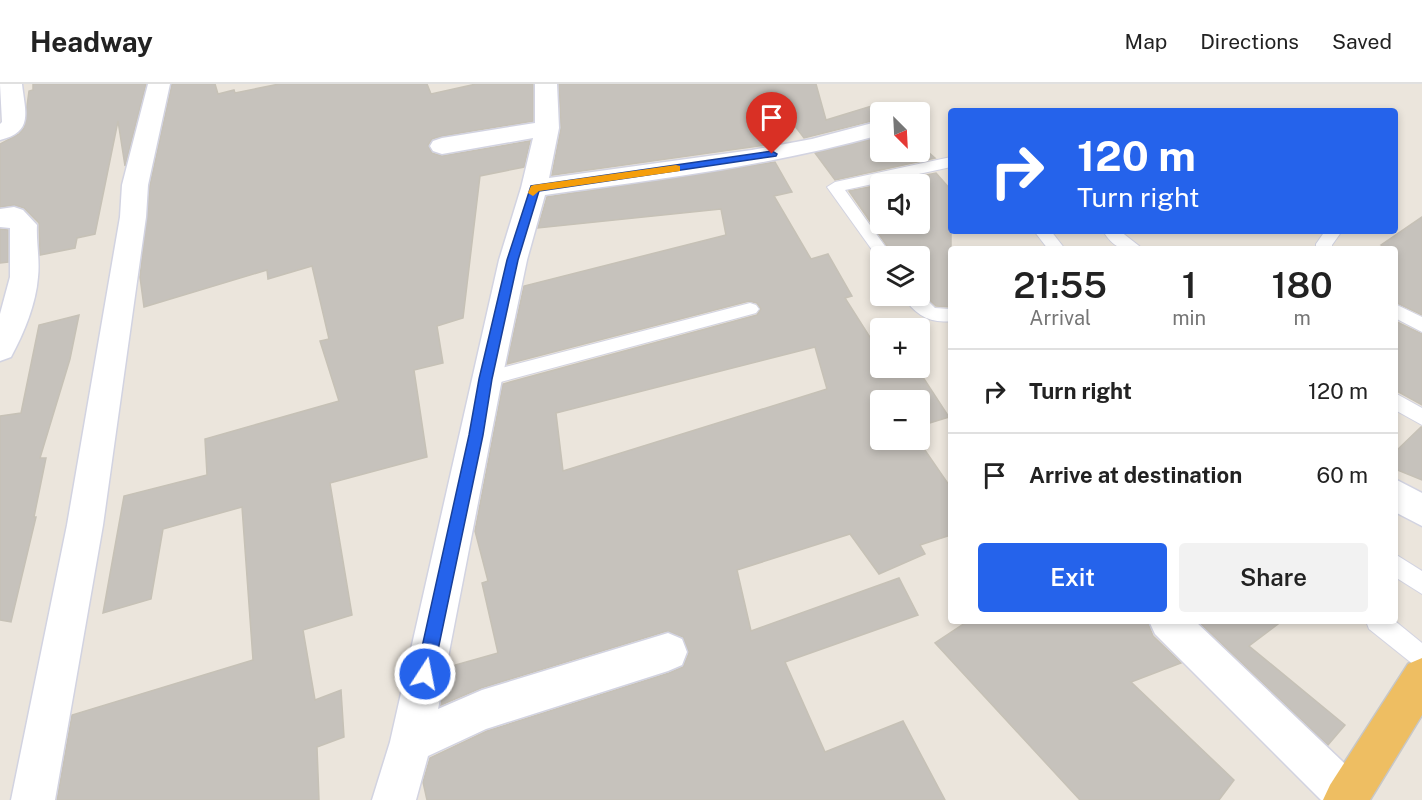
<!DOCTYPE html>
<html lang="en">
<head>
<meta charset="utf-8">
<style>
  body { margin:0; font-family:"Public Sans",sans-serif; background:#f2f2f2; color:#222; height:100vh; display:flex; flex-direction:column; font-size:22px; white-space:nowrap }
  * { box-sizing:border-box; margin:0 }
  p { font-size:20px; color:#767676 }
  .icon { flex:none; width:33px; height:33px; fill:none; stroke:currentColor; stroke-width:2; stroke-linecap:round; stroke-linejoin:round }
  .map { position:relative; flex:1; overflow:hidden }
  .side { position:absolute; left:948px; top:162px; width:450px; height:378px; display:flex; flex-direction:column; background:#fff; border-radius:6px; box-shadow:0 3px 9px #0003 }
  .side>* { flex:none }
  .guide { position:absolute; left:948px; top:24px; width:450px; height:126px; border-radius:6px; box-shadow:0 3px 9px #0003; background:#2563eb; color:#fff; overflow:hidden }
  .needle { width:39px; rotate:156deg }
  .controls { position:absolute; left:870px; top:18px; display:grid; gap:12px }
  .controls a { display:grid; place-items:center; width:60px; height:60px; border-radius:6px; background:#fff; box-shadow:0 3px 9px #0003; font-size:30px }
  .pin { position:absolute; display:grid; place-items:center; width:51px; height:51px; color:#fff; margin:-62px -26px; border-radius:50% 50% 50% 0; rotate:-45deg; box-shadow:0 0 6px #0007 }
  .pin .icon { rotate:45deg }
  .me { position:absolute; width:66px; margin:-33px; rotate:11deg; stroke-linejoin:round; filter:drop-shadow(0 0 4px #0008) }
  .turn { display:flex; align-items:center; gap:21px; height:126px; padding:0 30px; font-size:27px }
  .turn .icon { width:78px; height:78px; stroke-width:2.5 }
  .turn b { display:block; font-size:42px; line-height:51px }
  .eta { display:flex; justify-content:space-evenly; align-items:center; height:102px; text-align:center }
  .eta b { font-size:36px; font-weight:600; line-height:42px }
  .cta { display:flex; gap:12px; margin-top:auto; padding:12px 30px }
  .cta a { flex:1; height:69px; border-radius:6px; background:#2563eb; color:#fff; font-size:24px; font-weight:600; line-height:69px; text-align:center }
  .cta a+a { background:#f2f2f2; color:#222 }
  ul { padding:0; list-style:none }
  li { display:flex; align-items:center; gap:18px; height:84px; padding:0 30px; border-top:2px solid #e0e0e0 }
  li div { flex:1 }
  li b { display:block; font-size:22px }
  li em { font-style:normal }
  header { display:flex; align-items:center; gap:36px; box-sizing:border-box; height:84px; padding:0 30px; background:#fff; border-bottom:2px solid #e0e0e0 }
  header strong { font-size:28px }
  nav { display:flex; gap:33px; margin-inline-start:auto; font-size:21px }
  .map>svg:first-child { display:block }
  .building { fill:#c6c2bc; stroke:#c6c1b6; stroke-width:1.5; fill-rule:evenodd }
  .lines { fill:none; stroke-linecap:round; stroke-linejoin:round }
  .service-casing { stroke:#d2d3e1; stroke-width:2 }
  .minor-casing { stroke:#d2d3e1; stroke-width:3 }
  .trunk-casing { stroke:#c7c7c7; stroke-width:3 }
  .service { fill:#fff; fill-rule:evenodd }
  .minor { fill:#fff; fill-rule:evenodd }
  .trunk { fill:#eebe62; fill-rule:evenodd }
  .route { fill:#2563eb; stroke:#184099; stroke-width:1.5 }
  .slow { fill:#f59e0b }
</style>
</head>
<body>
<header>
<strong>Headway</strong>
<nav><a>Map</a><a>Directions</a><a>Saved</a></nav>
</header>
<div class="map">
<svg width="1422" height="716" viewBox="0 0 1422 716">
  <rect width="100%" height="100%" fill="#ebe5dc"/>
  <!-- building -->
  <g class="building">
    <polygon points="33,0 146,0 125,82 118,37 95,150 77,154 75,164 40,171 39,139 24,124 14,121 0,123 0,60 19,50 24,44 29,7 33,6"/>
    <polygon points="172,0 215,0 218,10 234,6 235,9 279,0 427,0 431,10 476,0 533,0 533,37 442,52 432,55 428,61 432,69 442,72 530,57 524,83 480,92 463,234 437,242 443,279 414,286 427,373 330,399 352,531 303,546 315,616 341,606 344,653 317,663 319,716 57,716 72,631 253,576 242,423 163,445 151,515 103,529 124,412 207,391 205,355 339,317 320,257 329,255 312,182 268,195 267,186 144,223 140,193 150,101"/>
    <polygon points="559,0 816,0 826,36 878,20 887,28 880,28 880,35 804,54 772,12 747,29 765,61 552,91 561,44"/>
    <polygon points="880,53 880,68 920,68 920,61 935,74 835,96 815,69"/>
    <path d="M775,78L792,108L774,112L811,175L828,170L852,212L845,214L880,269V284H917L949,333L920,342V316H880V356H918L951,404V451L920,461L925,470L879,490L850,450L737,486L751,547L899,494L918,531L785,578L825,668L903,637L945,716H427L423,698L430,674L487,647L669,589L683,583L689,569L683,553L667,547L481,604L441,621L448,583L498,569L482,499L488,497L475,447L503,300L757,231L761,225L757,219L749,217L507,280L524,202L726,151L721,125L538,144L547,113ZM815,263L827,305L563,387L556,329Z"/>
    <polygon points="936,89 951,106 951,223 936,222 920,207 920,172 894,172 849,107 880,101 880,140 920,140 920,100 881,100"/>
    <polygon points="1422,133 1422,231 1395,218 1395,165 1387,165 1381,161"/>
    <polygon points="0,145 8,146 8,178 0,179"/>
    <polygon points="79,231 70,275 40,374 46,374 34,433 36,433 11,538 0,536 0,332 21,329 39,241"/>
    <polygon points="1395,237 1422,250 1422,321 1395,306"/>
    <polygon points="1421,343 1422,343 1422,396 1395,385 1395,368"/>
    <polygon points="968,537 1147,537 1153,552 1181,579 1131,598 1234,696 1219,716 1080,716 935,559"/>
    <polygon points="1198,537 1282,537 1249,562 1345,641 1328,661"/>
  </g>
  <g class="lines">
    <defs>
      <g id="service">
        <polygon points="951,73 951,83 845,106 892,172 880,172 880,177 827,103 835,98"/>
        <polygon points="1034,147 1051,147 1065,165 1048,165"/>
        <path d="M1103,147H1120L1143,165C1122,165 1115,166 1103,147Z"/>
        <polygon points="1325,147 1342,147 1332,161 1332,165 1316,165 1316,160"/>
        <path d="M920,209L935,224L951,225V237C930,240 914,230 903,212H920Z"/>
        <polygon points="750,219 756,221 759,225 756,229 486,302 479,300 477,295 479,290 486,288"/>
        <polygon points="1395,220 1422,233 1422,248 1395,234"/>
        <polygon points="1395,309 1422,324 1422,341 1395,326"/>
        <polygon points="1395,470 1422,487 1422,510 1395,493"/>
        <polygon points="1366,537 1395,537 1422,559 1422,584 1414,581 1369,545"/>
      </g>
      <g id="minor">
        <path d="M0,0H22C25,28 34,48 0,56V40L2,38Z"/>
        <polygon points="148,0 170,0 148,101 146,133 103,441 55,716 11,716 67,441 120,133 122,101"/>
        <path d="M535,0H557L559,44L549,94L752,66L812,55L880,37V51C769,82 660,95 545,111L527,176L502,295L438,625L482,606L668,549L682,555L687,568L682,581L668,587L486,645L428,672L416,716H372L390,658L499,176L521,104L533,54L442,70L433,67L430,62L433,57L442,54L535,39Z"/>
        <path d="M14,123L23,126L37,141C36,158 40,176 38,193C36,220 24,249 11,273L0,277V230L10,193V144L0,143V125Z"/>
        <polygon points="1395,395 1422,409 1422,442 1395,428"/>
        <polygon points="1149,537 1195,537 1363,697 1370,712 1368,716 1321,716 1155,550"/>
      </g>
      <polygon id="trunk" points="1422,574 1422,631 1370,716 1323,716 1330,701 1408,580"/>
    </defs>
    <!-- service casing -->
    <use href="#service" class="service-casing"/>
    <!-- minor casing -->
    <use href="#minor" class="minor-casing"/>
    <!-- trunk casing -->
    <use href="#trunk" class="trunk-casing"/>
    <!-- service -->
    <use href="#service" class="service"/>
    <!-- minor -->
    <use href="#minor" class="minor"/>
    <!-- trunk -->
    <use href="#trunk" class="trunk"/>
  </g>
  <!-- route -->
  <polygon class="route" points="772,67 777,70 776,72 539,107 518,176 492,295 483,351 433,590 430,595 425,598 419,595 416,590 469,351 479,295 507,176 531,102"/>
  <!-- slow -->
  <polygon class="slow" points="676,81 680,82 680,87 539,107 533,112 528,109 531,102 534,101"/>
</svg>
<div class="controls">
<a><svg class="needle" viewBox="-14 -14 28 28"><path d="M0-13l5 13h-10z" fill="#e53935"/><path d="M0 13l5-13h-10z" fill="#767676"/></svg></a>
<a><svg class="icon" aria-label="sound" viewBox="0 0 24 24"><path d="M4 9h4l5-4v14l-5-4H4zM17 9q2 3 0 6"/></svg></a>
<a><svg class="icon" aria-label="layers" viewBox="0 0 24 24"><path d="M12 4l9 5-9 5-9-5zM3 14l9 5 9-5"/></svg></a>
<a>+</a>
<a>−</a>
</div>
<div class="pin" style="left:772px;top:70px;background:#d93025"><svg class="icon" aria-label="arrive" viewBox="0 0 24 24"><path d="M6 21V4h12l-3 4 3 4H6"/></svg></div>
<svg class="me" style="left:425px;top:590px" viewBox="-20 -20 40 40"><circle r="17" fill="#2563eb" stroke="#fff" stroke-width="3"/><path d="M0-11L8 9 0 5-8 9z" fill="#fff"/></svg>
<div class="guide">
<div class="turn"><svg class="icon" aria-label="right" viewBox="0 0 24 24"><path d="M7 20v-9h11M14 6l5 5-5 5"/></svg><div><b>120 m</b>Turn right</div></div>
</div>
<section class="side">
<div class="eta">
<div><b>21:55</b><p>Arrival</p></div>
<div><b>1</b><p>min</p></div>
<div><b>180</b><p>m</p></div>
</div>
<ul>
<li><svg class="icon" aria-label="right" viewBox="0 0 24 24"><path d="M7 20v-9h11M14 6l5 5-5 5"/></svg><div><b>Turn right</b></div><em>120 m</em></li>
<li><svg class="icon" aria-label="arrive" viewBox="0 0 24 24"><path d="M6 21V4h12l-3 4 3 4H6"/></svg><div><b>Arrive at destination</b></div><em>60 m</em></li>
</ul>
<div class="cta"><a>Exit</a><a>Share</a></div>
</section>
</div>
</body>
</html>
